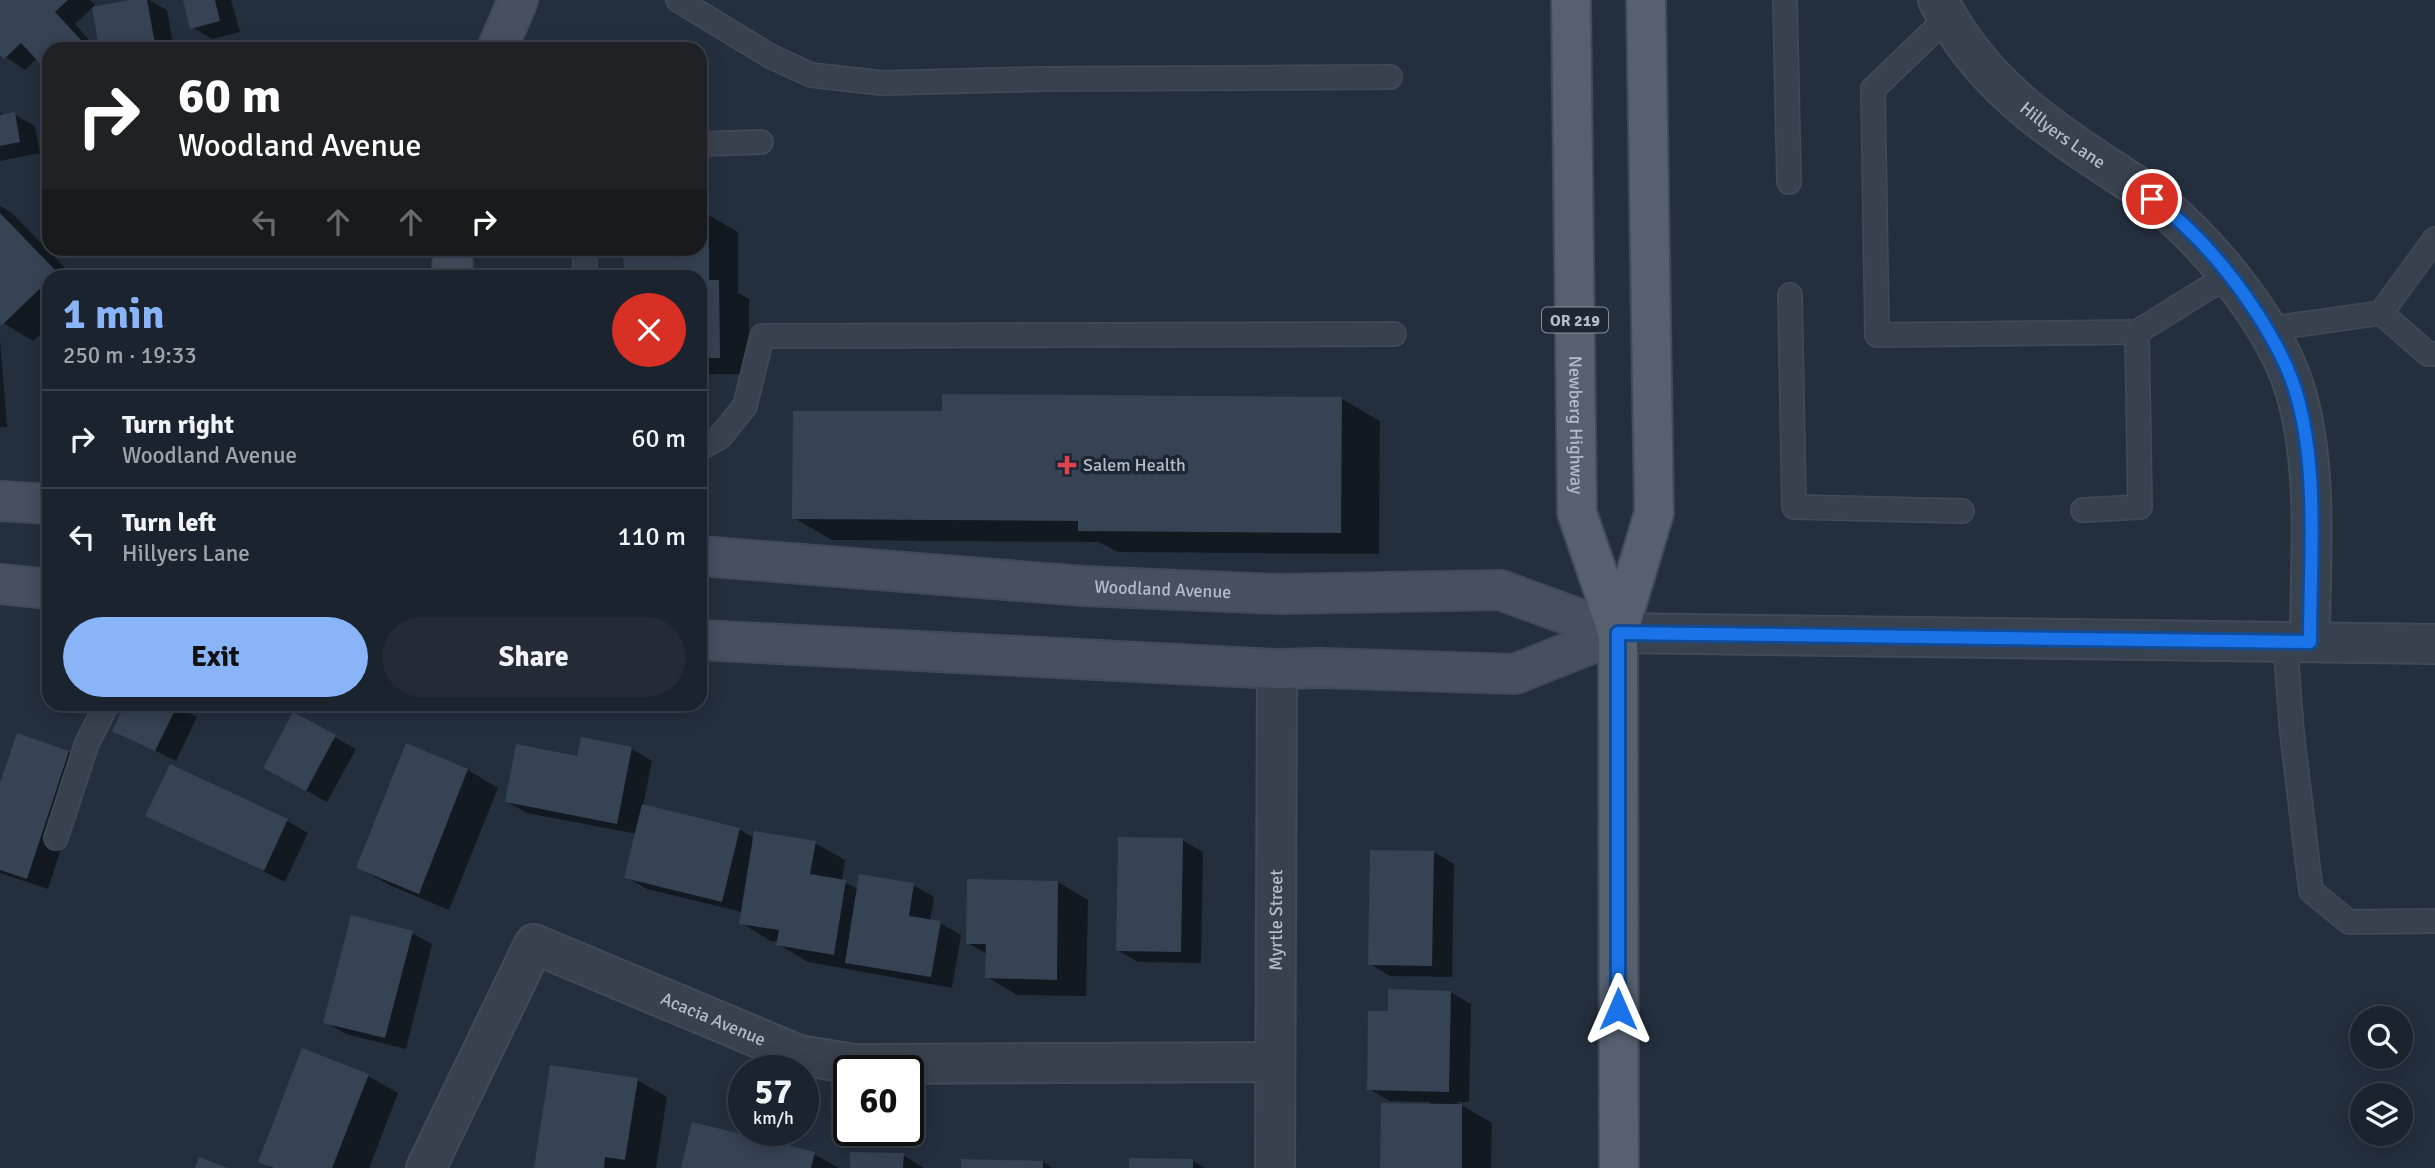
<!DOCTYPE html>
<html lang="en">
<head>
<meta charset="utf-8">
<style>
  body { margin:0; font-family:Signika,sans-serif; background:#242b36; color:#f1f3f6; height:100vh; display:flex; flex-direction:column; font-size:26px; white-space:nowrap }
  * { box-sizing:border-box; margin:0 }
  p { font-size:23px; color:#a0a4aa }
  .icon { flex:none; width:38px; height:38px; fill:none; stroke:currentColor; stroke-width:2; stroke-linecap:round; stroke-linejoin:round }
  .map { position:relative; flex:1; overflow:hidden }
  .side { position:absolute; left:42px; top:270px; width:665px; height:441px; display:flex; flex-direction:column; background:#1b232e; border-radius:21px; box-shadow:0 4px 18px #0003,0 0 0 2px #39404a }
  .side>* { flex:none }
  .guide { position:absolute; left:42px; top:42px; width:665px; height:214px; border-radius:21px; box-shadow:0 4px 18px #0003,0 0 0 2px #39404a; background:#202124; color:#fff; overflow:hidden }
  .controls { position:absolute; left:2350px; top:1006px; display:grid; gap:14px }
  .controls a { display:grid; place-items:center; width:63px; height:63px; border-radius:50%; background:#1b232e; box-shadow:0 4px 18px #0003,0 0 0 2px #39404a; font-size:35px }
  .speed { position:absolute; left:728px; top:1055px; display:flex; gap:14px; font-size:35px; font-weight:700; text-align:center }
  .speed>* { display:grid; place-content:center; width:91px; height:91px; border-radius:50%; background:#1b232e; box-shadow:0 4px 18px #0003,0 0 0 2px #39404a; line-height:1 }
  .speed small { font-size:18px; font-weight:400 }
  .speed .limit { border:4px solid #111; border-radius:10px; background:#fff; color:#111 }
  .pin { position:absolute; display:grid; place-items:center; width:60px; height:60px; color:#fff; margin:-30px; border:4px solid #fff; border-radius:50%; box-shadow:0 2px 7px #0007 }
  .me { position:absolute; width:77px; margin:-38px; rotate:0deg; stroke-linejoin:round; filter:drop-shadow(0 0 5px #0008) }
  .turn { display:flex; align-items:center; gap:24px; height:147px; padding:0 21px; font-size:32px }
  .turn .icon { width:91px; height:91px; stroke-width:2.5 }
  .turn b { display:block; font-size:49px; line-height:60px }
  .lanes { display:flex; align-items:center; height:66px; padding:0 21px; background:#0003; justify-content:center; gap:35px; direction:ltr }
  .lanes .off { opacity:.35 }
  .round { display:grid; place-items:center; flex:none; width:74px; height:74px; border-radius:37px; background:#242b36 }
  .overview { display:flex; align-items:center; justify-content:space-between; height:119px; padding:0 21px }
  h1 { font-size:42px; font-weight:700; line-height:52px; color:#8ab4f8 }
  .action { display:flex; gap:14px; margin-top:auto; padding:14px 21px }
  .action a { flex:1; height:80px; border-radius:42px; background:#8ab4f8; color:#111; font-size:28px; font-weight:700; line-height:80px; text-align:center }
  .action a+a { background:#242b36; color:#f1f3f6 }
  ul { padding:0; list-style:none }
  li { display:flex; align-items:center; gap:21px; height:98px; padding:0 21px; border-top:2px solid #39404a }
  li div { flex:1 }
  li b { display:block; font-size:26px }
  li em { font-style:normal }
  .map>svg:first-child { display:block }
  .shadow { fill:#0007 }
  .building { fill:#364354 }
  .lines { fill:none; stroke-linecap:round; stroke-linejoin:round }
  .lane-casing { stroke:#414a57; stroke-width:26 }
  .street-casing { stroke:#414a57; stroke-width:42 }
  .secondary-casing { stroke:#414a57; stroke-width:42 }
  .primary-casing { stroke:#414a57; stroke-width:42 }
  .lane { stroke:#38414e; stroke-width:23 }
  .street { stroke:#38414e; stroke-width:38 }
  .secondary { stroke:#465061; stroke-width:38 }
  .primary { stroke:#56606e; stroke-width:38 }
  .route-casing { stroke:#114b97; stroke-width:18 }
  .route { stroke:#1a73e8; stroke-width:12 }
  .health-dot { fill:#e0444e; stroke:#1d2633; stroke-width:2.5 }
  .labels { text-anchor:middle; stroke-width:7; stroke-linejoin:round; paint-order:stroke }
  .shield { fill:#1d2633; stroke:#878f9c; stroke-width:2 }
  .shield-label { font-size:16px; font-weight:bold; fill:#b4bcc9 }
  .street-label { font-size:18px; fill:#b4bcc9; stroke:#1d2633 }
  .poi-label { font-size:18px; fill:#b4bcc9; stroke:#1d2633; text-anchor:start }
</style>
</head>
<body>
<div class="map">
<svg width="2435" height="1168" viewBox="0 0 2435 1168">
  <rect width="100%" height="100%" fill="#242f3e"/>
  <!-- shadow -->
  <g class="shadow">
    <polygon points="0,0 90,0 95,5 75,24 97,49 49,49 49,71 37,58 25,70 0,53"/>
    <polygon points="139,0 149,0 167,10 174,49 101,49"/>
    <polygon points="185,0 231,0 240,32 212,39 192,27"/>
    <polygon points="0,113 4,116 14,114 35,126 40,153 0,161"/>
    <polygon points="0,206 11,212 73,276 49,276 49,326 33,341 0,321"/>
    <polygon points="700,215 708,215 738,232 738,293 749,299 749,374 700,374 700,276 625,276 625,248 700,248"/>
    <polygon points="0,340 7,427 0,427"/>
    <polygon points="1342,399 1380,421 1379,554 1118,552 1099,542 832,540 794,518 944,413"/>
    <polygon points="127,704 173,704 197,717 176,761 114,730"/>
    <polygon points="294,715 356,749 327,802 286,779"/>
    <polygon points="18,735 69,752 89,764 48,889 0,873 0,788"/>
    <polygon points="407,745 468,770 498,788 449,910 389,885 359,868"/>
    <polygon points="632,749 652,761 643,806 740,830 754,838 815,843 845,860 842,881 858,889 913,885 934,897 930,921 940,923 961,935 952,988 808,962 778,944 779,942 771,941 741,923 742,912 647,889 626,877 637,834 527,813 507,802 578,758"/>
    <polygon points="148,815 287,821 308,833 285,882"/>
    <polygon points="1182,840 1203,852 1201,963 1138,962 1117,950"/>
    <polygon points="1434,852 1454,864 1452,977 1390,976 1370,964"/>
    <polygon points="1058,882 1088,900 1086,996 1017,995 987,977 987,954 968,943"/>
    <polygon points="412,933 432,944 406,1049 346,1034 325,1022"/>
    <polygon points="1450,992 1471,1004 1469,1102 1456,1102 1492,1123 1491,1168 1382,1168 1430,1105 1430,1102 1390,1101 1369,1089 1389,1013"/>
    <polygon points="303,1050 368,1076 398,1093 369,1168 272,1168 260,1161"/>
    <polygon points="637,1080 667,1097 656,1168 536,1168"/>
    <polygon points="814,1154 839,1168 683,1168"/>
    <polygon points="903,1155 924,1168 851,1168"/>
    <polygon points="1193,1161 1205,1168 1131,1168"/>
    <polygon points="1043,1162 1053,1168 962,1168"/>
  </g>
  <!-- building -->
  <g class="building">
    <polygon points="0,0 68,0 55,12 82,41 73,49 49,49 49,73 21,43 4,59 0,55"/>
    <polygon points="129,0 147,0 156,49 99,49 92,7"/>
    <polygon points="183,0 215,0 220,21 190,29"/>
    <polygon points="15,112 20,142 0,146 0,115"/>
    <polygon points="0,213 57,272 49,276 49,280 2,325 0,324"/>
    <polygon points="700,213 709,213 709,280 719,280 720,358 700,358 700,276 624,276 623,248 700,248"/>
    <polygon points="942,394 1342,397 1341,533 1078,531 1078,521 792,519 793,411 942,411"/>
    <polygon points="125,704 178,704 155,751 112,731"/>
    <polygon points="293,712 336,735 306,791 263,768"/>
    <polygon points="17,733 69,751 27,879 0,870 0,783"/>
    <polygon points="581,737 632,747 617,824 505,802 516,744 577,756"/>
    <polygon points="406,743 468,769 419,894 356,868"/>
    <polygon points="170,764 288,819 264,871 145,816"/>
    <polygon points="642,804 740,828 722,902 624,878"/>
    <polygon points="754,831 816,841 810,874 846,880 834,955 776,945 779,930 739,924"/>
    <polygon points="1118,837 1183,838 1181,952 1116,951"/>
    <polygon points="1370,850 1434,851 1432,966 1368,965"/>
    <polygon points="859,874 914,883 909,916 941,921 931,977 845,963"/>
    <polygon points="967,879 1058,881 1057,980 985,978 986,944 966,944"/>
    <polygon points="351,915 413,931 385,1038 323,1023"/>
    <polygon points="1388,989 1451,991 1449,1092 1367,1090 1368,1011 1388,1011"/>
    <polygon points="302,1048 369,1074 332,1168 274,1168 258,1162"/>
    <polygon points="550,1065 638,1078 625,1160 605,1157 604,1168 534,1168"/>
    <polygon points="1381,1103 1462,1104 1462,1168 1380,1168"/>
    <polygon points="692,1122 815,1152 811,1168 681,1168"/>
    <polygon points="850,1152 904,1153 903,1168 850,1168"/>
    <polygon points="199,1157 228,1168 195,1168"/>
    <polygon points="1129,1158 1193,1159 1193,1168 1129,1168"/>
    <polygon points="961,1159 1043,1161 1043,1168 961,1168"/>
  </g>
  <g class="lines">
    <defs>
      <g id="lane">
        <polyline points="678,0 770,56 811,75 882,83 1043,79 1390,77"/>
        <polyline points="1785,0 1789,182"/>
        <polyline points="1947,18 1873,89 1877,335 2137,332 2229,275"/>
        <polyline points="700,144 761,142"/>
        <polyline points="585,276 585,248"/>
        <polyline points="1790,295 1794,507 1962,511"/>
        <polyline points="2381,313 2428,354 2435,354"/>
        <polyline points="2267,329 2381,313 2435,239"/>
        <polyline points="700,448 720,437 745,406 762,336 1394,334"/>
        <polyline points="2083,510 2140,507 2137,332"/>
        <polyline points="2285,641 2292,733 2311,891 2349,922 2435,921"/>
        <polyline points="56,838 87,743 107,704"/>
      </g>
      <g id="street">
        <path id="s1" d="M1938,0C1984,89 2052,130 2132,183C2198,227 2281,326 2299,404C2318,481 2310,563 2310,642"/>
        <polyline points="1618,633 2435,644"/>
        <path id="s2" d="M426,1168L534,944L799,1055L854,1064L1275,1062"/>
        <path id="s3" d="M1275,1168L1277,669"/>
      </g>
      <g id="secondary">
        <polyline points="497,49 518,0"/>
        <polyline points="452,276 453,248"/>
        <polyline points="0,501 49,504"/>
        <path id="s4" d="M700,556L1083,586L1280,594L1500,590L1618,633"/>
        <polyline points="0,584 49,589"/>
        <polyline points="700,640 1277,669 1321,668 1515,674 1618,633"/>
      </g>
      <g id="primary">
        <path id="s5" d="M1571,0L1577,513L1618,633"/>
        <polyline points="1619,1168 1618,633 1654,513 1646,0"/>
      </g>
    </defs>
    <!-- lane casing -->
    <use href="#lane" class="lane-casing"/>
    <!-- street casing -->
    <use href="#street" class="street-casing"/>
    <!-- secondary casing -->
    <use href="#secondary" class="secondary-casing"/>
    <!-- primary casing -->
    <use href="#primary" class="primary-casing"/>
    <!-- lane -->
    <use href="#lane" class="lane"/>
    <!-- street -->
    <use href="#street" class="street"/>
    <!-- secondary -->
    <use href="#secondary" class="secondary"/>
    <!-- primary -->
    <use href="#primary" class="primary"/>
  </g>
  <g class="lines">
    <defs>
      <path id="route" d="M1618,1009V633L2310,642C2310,564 2318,478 2299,403C2284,343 2230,268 2185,226C2175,216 2163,208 2152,199"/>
    </defs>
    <!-- route casing -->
    <use href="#route" class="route-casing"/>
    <!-- route -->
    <use href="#route" class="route"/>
  </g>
  <!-- markers -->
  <path class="health-dot" d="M1063.5 454.5h7v7h7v7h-7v7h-7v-7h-7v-7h7z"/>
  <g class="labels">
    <!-- shield labels -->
    <rect class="shield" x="1542" y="307.5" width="66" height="25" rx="5"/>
    <g class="shield-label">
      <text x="1575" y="326">OR 219</text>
    </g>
    <!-- street labels -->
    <g class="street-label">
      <text dy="6" stroke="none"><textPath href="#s1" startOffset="186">Hillyers Lane</textPath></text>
      <text dy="6" stroke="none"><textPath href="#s5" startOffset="425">Newberg Highway</textPath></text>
      <text dy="6" stroke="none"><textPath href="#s4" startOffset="464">Woodland Avenue</textPath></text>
      <text dy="6" stroke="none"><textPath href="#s3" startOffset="248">Myrtle Street</textPath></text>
      <text dy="6" stroke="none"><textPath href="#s2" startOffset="443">Acacia Avenue</textPath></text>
    </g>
    <!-- poi labels -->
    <g class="poi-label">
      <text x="1083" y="471">Salem Health</text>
    </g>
  </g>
</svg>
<div class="controls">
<a><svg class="icon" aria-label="search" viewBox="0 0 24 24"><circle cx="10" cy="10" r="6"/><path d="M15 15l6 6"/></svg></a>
<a><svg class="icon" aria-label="layers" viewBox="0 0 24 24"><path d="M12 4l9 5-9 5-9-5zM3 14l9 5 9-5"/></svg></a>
</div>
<div class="speed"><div>57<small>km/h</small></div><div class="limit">60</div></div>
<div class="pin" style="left:2152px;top:199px;background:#d93025"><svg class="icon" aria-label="arrive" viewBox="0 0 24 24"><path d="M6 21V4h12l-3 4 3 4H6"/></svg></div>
<svg class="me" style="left:1618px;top:1009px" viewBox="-20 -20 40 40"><path d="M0-17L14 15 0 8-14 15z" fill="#1a73e8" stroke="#fff" stroke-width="4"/></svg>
<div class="guide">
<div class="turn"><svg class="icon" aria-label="right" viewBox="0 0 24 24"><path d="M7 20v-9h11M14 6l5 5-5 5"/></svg><div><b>60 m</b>Woodland Avenue</div></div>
<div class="lanes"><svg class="icon off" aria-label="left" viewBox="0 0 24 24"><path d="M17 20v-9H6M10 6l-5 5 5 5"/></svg><svg class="icon off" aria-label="ahead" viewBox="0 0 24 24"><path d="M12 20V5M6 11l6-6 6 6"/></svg><svg class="icon off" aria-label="ahead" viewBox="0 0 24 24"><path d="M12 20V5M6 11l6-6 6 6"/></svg><svg class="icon" aria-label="right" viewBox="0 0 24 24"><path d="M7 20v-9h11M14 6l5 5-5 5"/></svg></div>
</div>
<section class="side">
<div class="overview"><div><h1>1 min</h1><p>250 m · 19:33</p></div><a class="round" style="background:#d93025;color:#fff"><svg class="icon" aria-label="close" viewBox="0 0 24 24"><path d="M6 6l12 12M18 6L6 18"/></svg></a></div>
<ul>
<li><svg class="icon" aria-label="right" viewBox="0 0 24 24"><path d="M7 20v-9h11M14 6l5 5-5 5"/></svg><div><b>Turn right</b><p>Woodland Avenue</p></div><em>60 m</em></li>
<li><svg class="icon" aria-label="left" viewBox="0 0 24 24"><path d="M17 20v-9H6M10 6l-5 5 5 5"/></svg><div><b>Turn left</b><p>Hillyers Lane</p></div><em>110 m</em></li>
</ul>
<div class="action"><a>Exit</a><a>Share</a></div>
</section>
</div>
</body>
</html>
